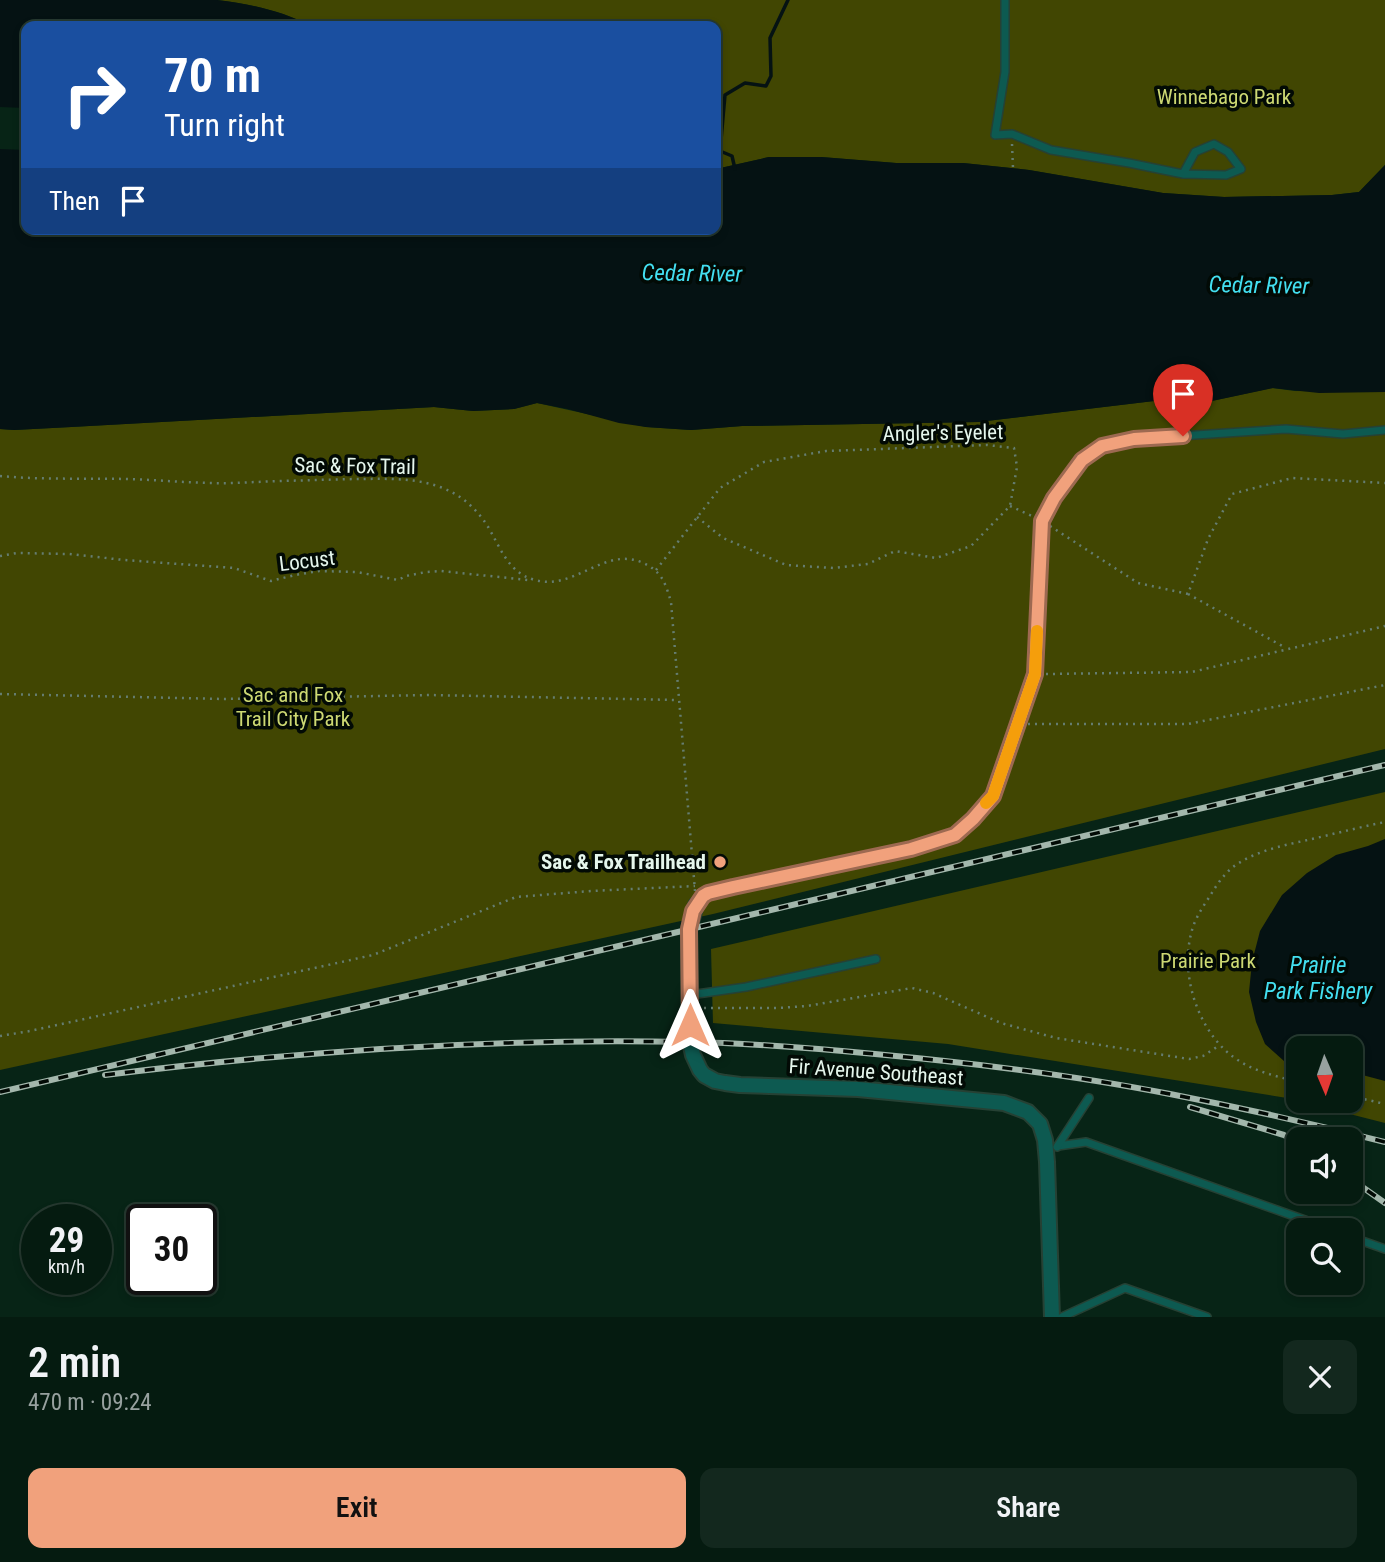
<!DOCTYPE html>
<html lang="en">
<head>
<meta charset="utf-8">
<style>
  body { margin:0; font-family:"Roboto Condensed",sans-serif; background:#13281e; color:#f1f3f6; height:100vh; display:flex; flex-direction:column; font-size:26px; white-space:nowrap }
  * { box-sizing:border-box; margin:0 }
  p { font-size:23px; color:#97a19f }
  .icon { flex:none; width:38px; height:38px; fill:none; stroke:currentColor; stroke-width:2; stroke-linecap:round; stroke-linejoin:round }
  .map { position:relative; height:1317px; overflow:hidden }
  .sheet { display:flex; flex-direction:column; background:#051b10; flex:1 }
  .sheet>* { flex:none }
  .hud { position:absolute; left:21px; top:21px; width:700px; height:214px; border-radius:14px; box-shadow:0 4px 10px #0003,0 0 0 2px #263930; background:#1a4fa0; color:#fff; overflow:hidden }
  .needle { width:46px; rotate:178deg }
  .controls { position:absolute; left:1286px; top:1036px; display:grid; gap:14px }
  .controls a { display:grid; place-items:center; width:77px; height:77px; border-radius:14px; background:#051b10; box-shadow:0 4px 10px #0003,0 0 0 2px #263930; font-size:35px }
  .speed { position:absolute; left:21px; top:1204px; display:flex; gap:14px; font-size:35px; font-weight:700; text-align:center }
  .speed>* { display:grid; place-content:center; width:91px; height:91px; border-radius:50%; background:#051b10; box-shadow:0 4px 10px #0003,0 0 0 2px #263930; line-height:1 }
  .speed small { font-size:18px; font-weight:400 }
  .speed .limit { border:4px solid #111; border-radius:10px; background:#fff; color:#111 }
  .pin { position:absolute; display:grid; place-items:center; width:60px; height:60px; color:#fff; margin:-72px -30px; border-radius:50% 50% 50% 0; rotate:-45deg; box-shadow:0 0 7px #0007 }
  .pin .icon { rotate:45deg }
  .me { position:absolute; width:77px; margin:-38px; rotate:0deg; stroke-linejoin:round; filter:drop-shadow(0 0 5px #0008) }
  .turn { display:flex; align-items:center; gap:24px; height:147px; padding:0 28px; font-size:32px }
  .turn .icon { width:91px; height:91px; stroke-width:2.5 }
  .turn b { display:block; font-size:49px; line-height:60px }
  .then { display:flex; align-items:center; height:66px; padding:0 28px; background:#0003; gap:14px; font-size:26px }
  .round { display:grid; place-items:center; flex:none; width:74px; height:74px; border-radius:14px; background:#13281e }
  .head { display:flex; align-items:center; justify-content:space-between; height:119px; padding:0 28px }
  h1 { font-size:42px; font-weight:600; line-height:52px }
  .action { display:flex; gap:14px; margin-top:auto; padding:14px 28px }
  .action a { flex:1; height:80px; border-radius:14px; background:#f1a17c; color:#111; font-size:28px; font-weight:600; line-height:80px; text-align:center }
  .action a+a { background:#13281e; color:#f1f3f6 }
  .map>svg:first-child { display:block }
  .green { fill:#414602; fill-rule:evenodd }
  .water { fill:#051213 }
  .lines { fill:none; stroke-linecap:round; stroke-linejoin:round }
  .stream { stroke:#051213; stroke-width:3.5 }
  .service-casing { stroke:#264134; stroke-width:10 }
  .minor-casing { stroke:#264134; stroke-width:18 }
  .path { stroke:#657d70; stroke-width:2.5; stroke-dasharray:2 5; stroke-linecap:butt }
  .service { stroke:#0d5a51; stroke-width:7 }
  .minor { stroke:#0d5a51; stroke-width:14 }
  .rail-casing { stroke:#a3b7ac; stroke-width:6 }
  .rail { stroke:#020a05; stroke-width:3.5; stroke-dasharray:10; stroke-linecap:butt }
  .route-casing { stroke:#9d6951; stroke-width:18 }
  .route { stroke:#f1a17c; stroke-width:12 }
  .slow { stroke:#f59e0b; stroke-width:12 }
  .poi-dot { fill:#f1a17c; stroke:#020a05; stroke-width:2.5 }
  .labels { text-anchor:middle; stroke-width:7; stroke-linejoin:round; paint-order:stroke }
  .park-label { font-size:21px; fill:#cdd973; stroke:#020a05 }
  .street-label { font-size:21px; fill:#e5f6ec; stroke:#020a05 }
  .poi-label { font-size:21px; font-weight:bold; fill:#e5f6ec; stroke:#020a05; text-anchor:end }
  .water-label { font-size:23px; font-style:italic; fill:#43dff0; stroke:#020a05 }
</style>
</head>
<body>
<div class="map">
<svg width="1385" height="1317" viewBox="0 0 1385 1317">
  <rect width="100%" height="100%" fill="#072416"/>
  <!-- green -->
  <g class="green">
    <path d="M217,0H1385V165L1359,192L1332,195L1224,197L1163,193L1029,170L963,163H896L821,157H769L716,169V26H311C282,11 250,4 217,0Z"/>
    <polygon points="1272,388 1295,391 1385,392 1385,749 713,914 0,1070 0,429 14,430 71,427 434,407 473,411 514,409 537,403 646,427 691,430 742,426 978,422 1179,398 1207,402"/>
    <path d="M1385,792V1123L1287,1098L948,1044L713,1023L711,949ZM1298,1048H1351V1101H1298Z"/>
  </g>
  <!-- water -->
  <g class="water">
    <path d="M0,0H217C250,4 282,11 311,26H26V108L0,107Z"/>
    <polygon points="0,149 26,150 26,229 716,229 716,169 769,157 821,157 896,163 963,163 1029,170 1163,193 1224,197 1332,195 1359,192 1385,165 1385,392 1319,393 1273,388 1207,402 1179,398 978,422 742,426 691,430 646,427 619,423 568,409 537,403 514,409 473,411 434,407 71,427 14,430 0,429"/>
    <polygon points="1385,839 1385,1081 1351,1072 1351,1048 1298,1048 1298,1065 1284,1061 1265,1044 1256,1022 1249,992 1252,962 1260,931 1282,895 1307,873 1336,855 1368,846"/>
  </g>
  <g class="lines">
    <!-- stream -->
    <polyline class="stream" points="735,169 732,156 720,151 725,95 745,83 766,86 771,76 770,38 788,0"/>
    <defs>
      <g id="service">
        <polyline points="1005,0 1005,72 995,135 1012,134 1051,150 1129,163 1183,174 1226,175 1241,169 1228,152 1214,144 1195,152 1183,174"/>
        <polyline points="696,905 703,896 708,893 911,849 955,835 973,819 993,796 1035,674 1042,521 1054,498 1082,460 1102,446 1134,439 1286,429 1343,434 1385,430"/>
        <polyline points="690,995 746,987 876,959"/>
        <polyline points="1058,1146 1086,1142 1333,1230"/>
        <polyline points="1057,1147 1089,1098"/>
        <polyline points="1351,1237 1385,1249"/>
        <polyline points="1062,1317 1125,1288 1207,1317"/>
      </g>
      <polyline id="minor" points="696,905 689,929 690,1042 693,1055 700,1070 704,1075 715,1081 725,1083 740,1085 858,1089 1004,1103 1028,1112 1040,1124 1045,1140 1047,1162 1052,1317"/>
    </defs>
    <!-- service casing -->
    <use href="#service" class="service-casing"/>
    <!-- minor casing -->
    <use href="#minor" class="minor-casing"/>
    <!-- path -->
    <g class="path">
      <polyline points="1012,144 1013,168"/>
      <path d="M0,476C42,480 85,478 127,479C163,480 198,484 234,483C274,481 315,480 356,479C383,479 413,477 440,487C457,493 470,503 482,518C499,540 504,572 535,580C574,591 604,547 641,562C662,571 665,582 671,602L695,891"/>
      <polyline points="1010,506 1032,516"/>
      <polyline points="1050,526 1138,583 1188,594 1208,539 1232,494 1292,478 1385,483"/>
      <polyline points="0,556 17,553 69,554 124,560 234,568 271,581 295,575 319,571 357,572 398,580 406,576 426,572 441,571 528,580"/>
      <polyline points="656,570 720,488 764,462 826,451 987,445 1014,448 1017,467 1010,506 971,546 936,558 895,551 868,564 833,568 786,565 723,538 697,517"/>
      <polyline points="1188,594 1286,648"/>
      <polyline points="1046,674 1192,672 1385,626"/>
      <polyline points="0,694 224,699 429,695 678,700"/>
      <polyline points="1028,724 1188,724 1385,685"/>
      <polyline points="704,1008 779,1008 807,1006 912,988 933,993 1001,1023 1056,1038 1189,1059 1203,1056 1220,1045"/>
      <polyline points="0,1036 30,1031 373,955 516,897 591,891 695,886"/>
      <path d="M1298,1082C1272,1075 1247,1070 1226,1051C1196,1023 1181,974 1191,934C1194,920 1202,908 1210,896C1216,886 1223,875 1233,867C1256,850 1286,845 1312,839C1337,833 1361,827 1385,822"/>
      <polyline points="1351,1096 1385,1104"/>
    </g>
    <!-- service -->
    <use href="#service" class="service"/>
    <!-- minor -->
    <use href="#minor" class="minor"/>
    <defs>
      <g id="rail">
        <path d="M105,1075C298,1051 493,1038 687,1042C749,1043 812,1048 875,1054C973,1063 1073,1075 1170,1094C1242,1108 1314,1124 1385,1142"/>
        <polyline points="0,1092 1385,765"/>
        <polyline points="1190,1107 1284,1135 1298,1144"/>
        <polyline points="1351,1179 1385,1203"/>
      </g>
    </defs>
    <!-- rail casing -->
    <use href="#rail" class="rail-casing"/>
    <!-- rail -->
    <use href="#rail" class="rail"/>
  </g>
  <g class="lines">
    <defs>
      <polyline id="route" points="690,1025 689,929 693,911 703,896 708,893 733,887 911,849 955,835 973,819 993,796 1035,674 1042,521 1054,498 1082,460 1102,446 1134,439 1183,436"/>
    </defs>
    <!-- route casing -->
    <use href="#route" class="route-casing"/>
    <!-- route -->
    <use href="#route" class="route"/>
    <!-- slow -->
    <polyline class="slow" points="986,803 993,796 1035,674 1037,631"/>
  </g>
  <!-- markers -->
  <circle class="poi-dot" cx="720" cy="862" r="7"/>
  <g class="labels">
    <!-- park labels -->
    <g class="park-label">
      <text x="1224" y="104">Winnebago Park</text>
      <text x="293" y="702">Sac and Fox<tspan x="293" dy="24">Trail City Park</tspan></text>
      <text x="1208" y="968">Prairie Park</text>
    </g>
    <!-- street labels -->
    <g class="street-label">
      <text transform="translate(943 433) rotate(-1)" y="7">Angler's Eyelet</text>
      <text transform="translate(355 466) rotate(1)" y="7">Sac &amp; Fox Trail</text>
      <text transform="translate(307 561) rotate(-7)" y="7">Locust</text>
      <text transform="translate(876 1072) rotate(4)" y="7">Fir Avenue Southeast</text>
    </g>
    <!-- poi labels -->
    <g class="poi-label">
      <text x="706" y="869">Sac &amp; Fox Trailhead</text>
    </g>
    <!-- water labels -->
    <g class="water-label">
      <text transform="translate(692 273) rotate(1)" y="8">Cedar River</text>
      <text transform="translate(1259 285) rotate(1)" y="8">Cedar River</text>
      <text x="1318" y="973">Prairie<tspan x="1318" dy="26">Park Fishery</tspan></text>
    </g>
  </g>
</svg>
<div class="controls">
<a><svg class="needle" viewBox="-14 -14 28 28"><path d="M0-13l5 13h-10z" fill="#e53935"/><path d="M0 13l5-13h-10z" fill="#97a19f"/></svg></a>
<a><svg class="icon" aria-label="sound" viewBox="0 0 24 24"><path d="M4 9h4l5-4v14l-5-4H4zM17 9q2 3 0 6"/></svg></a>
<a><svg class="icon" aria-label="search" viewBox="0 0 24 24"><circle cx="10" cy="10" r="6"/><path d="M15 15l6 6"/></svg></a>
</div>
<div class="speed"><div>29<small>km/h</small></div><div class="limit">30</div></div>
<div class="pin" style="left:1183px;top:436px;background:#d93025"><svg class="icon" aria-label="arrive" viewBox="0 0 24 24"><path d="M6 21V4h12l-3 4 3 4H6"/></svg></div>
<svg class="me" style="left:690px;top:1025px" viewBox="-20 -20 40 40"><path d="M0-17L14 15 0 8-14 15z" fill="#f1a17c" stroke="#fff" stroke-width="4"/></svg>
<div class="hud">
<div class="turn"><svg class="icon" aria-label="right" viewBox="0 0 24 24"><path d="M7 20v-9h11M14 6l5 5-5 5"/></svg><div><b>70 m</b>Turn right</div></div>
<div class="then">Then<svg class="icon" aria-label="arrive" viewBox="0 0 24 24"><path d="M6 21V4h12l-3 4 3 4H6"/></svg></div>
</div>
</div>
<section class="sheet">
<div class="head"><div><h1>2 min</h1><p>470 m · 09:24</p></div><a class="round"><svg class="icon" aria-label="close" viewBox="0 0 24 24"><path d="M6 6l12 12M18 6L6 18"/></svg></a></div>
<div class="action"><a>Exit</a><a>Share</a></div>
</section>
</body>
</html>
